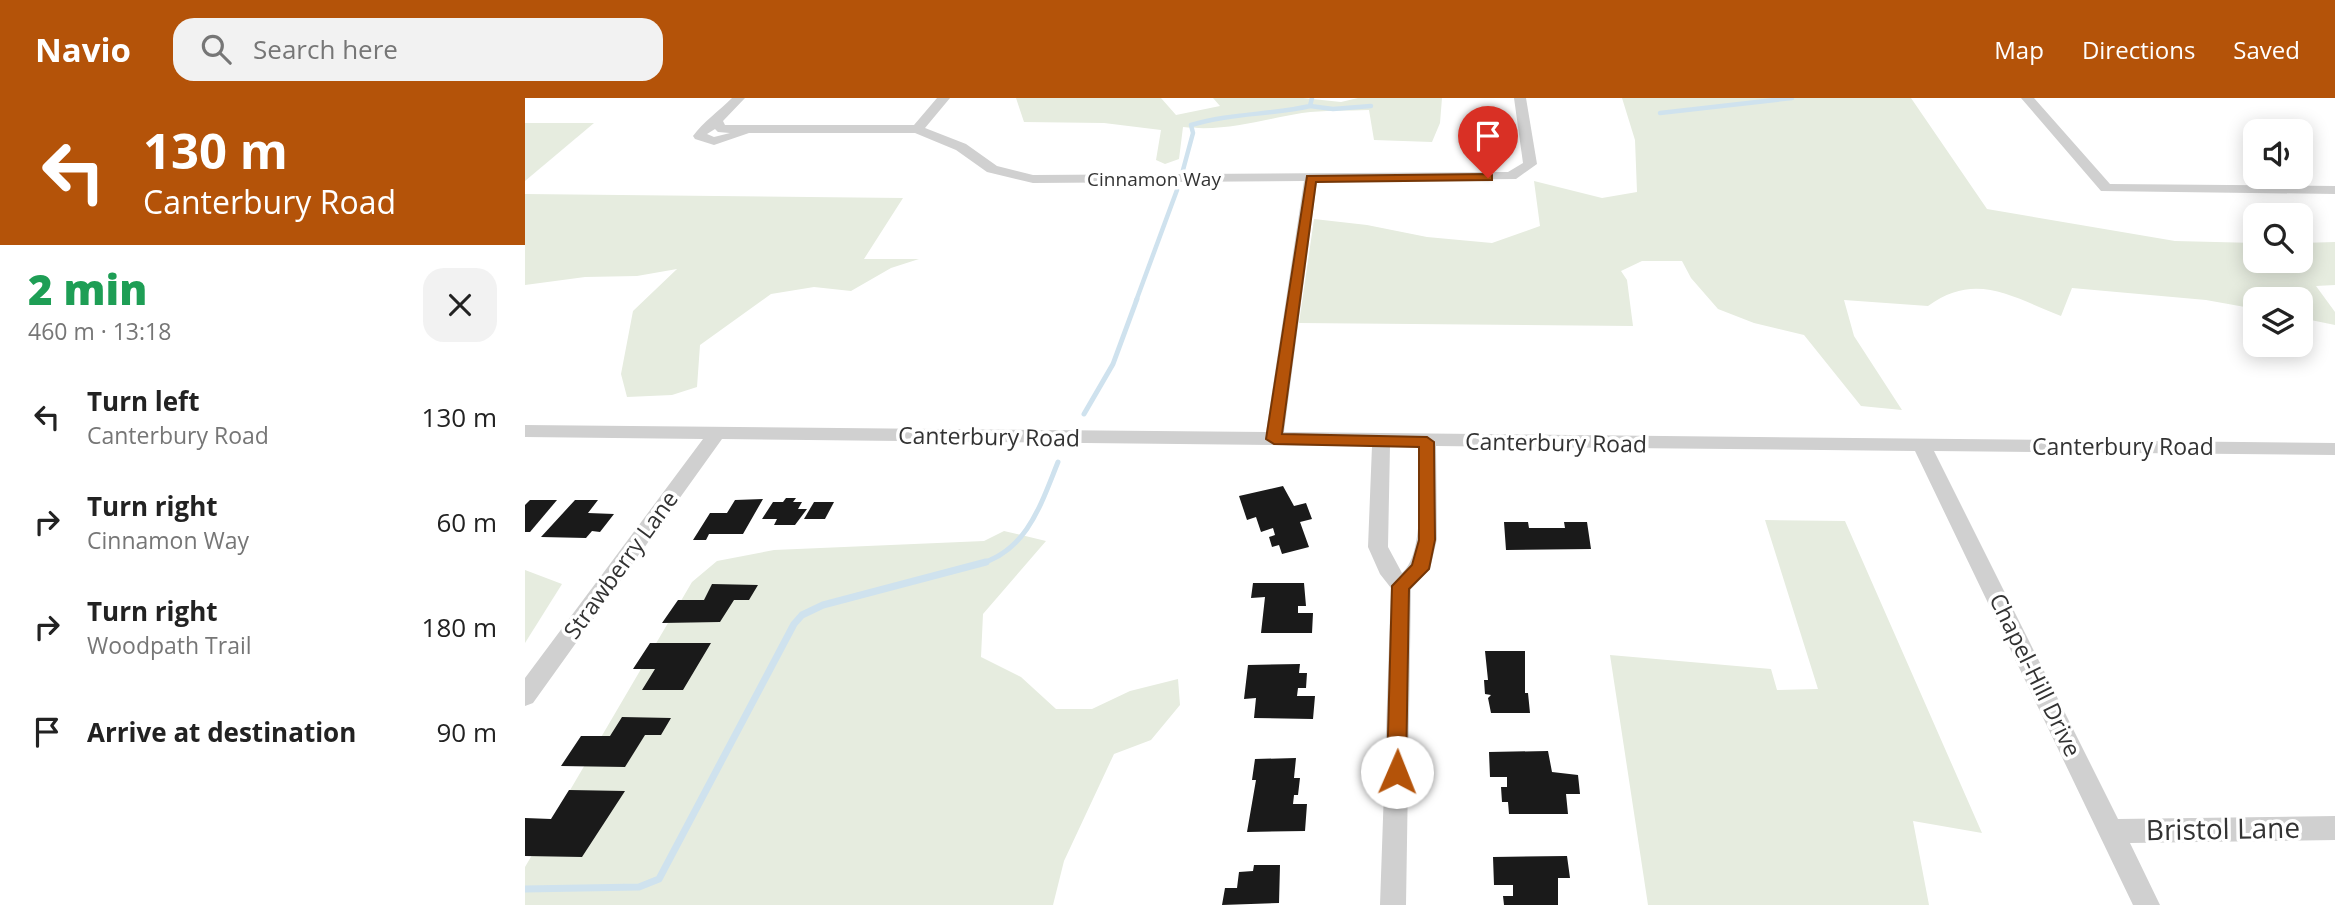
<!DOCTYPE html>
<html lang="en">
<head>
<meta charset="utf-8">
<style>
  body { margin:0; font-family:"Open Sans",sans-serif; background:#f2f2f2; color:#222; height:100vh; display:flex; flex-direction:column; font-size:26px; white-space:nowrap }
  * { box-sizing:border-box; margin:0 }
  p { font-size:23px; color:#767676 }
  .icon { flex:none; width:38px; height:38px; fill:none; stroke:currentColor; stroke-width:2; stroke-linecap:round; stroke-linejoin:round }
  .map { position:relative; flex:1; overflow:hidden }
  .drawer { display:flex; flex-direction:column; background:#fff; width:525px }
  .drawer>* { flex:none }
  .top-card { background:#b45309; color:#fff; overflow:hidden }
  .buttons { position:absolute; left:1718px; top:21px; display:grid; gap:14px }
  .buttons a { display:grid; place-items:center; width:70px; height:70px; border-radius:14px; background:#fff; box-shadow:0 4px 18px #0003; font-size:35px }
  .pin { position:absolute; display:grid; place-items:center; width:60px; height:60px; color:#fff; margin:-72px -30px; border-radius:50% 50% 50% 0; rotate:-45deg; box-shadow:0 0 7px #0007 }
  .pin .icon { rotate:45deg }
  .me { position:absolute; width:77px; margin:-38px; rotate:1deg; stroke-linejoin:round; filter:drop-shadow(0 0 5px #0008) }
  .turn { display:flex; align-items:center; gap:24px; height:147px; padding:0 28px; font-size:32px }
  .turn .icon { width:91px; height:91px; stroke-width:2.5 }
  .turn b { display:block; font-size:49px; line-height:60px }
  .round { display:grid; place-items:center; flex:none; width:74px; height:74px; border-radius:21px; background:#f2f2f2 }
  .head { display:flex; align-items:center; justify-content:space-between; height:119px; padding:0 28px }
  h1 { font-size:42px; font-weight:800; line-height:52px; color:#1e9e55 }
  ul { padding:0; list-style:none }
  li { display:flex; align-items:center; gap:21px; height:105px; padding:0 28px }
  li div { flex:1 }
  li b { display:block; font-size:26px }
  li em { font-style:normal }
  header { display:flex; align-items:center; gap:42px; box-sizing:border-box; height:98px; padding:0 35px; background:#b45309; color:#fff }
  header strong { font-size:33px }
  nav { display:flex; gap:38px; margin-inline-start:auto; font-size:24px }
  .search { width:490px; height:63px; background:#f2f2f2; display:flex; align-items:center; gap:18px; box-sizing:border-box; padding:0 24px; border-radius:21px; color:#767676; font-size:26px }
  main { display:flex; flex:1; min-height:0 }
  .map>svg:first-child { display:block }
  .green { fill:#e6ecdf }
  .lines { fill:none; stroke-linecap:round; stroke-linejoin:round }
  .stream-far2 { stroke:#cfe2ee; stroke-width:4.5 }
  .stream-far1 { stroke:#cfe2ee; stroke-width:5 }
  .stream { stroke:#cfe2ee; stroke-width:7 }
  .building { fill:#1a1a1a }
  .minor { fill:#d0d0d0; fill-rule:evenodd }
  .route { fill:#b45309; stroke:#753606; stroke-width:2 }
  .labels { text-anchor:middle; stroke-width:7; stroke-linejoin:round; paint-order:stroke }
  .far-street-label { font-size:19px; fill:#333; stroke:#fff }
  .street-label { font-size:23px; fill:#333; stroke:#fff }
  .near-street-label { font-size:28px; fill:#333; stroke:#fff }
</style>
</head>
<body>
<header>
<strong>Navio</strong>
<div class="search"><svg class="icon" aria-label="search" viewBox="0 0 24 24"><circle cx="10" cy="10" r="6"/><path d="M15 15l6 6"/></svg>Search here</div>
<nav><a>Map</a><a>Directions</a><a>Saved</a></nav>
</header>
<main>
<section class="drawer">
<div class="top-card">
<div class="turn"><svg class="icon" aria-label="left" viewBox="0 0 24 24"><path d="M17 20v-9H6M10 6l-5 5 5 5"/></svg><div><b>130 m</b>Canterbury Road</div></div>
</div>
<div class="head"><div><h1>2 min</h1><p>460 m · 13:18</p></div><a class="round"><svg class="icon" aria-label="close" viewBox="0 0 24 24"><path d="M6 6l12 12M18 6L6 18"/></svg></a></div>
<ul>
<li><svg class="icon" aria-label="left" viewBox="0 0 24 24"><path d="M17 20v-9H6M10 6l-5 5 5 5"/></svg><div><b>Turn left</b><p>Canterbury Road</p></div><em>130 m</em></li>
<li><svg class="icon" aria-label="right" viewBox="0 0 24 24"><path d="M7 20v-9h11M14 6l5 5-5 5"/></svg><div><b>Turn right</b><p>Cinnamon Way</p></div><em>60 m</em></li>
<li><svg class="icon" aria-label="right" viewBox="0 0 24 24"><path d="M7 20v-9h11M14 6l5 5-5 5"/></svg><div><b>Turn right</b><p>Woodpath Trail</p></div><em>180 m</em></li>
<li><svg class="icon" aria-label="arrive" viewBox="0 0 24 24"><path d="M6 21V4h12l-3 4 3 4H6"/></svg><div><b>Arrive at destination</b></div><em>90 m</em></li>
</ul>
</section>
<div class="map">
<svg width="1810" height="807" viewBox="0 0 1810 807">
  <rect width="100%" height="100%" fill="#fff"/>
  <!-- green -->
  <g class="green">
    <path d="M491,0H636L651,17L695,8L688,0H778L816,4L833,0H917L915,25L907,44L849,42L844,12C822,13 799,12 777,15C735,22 701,34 658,29L654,61L640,66L631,62L636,32L579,25L499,24Z"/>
    <path d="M1097,0H1386L1462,111L1650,143L1731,145V163H1776V145L1810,144V187L1791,188L1810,214V227L1776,220V201H1731V211L1681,202L1547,190L1536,218C1487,199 1451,173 1403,208L1319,202L1329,238L1377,312L1336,308L1279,237L1229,225L1193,211L1166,180L1157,163H1117L1096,173L1102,182L1108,228L774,225L789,121L842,127L902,139L967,145L1015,128L1009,83L1077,100L1112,94L1110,42Z"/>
    <polygon points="0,25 69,25 0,83"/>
    <polygon points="0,96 378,100 339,161 394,161 366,170 326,193 289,189 246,196 175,247 172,289 147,297 102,299 96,276 108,213 152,171 112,178 60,179 0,187"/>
    <polygon points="1240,422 1320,423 1457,735 1388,723 1404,807 1123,807 1085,557 1246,571 1252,592 1293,591"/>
    <polygon points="479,433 521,443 458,516 456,559 496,579 531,611 567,611 605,593 653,581 655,607 626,642 589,656 539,763 528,807 0,807 0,769 167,484 192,463 249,452 459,443"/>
    <polygon points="0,472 37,486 0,545"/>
  </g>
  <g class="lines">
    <!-- stream-far2 -->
    <g class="stream-far2">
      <polyline points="785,8 808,11 846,8"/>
      <polyline points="1135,15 1267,0"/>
      <path d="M658,72L668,35L666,27C705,15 746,17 785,8L787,0"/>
      <polyline points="611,203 652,92"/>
    </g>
    <!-- stream-far1 -->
    <g class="stream-far1">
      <polyline points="559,316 588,266 612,201"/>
      <path d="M454,466C502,453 516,406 533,364"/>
    </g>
    <!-- stream -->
    <polyline class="stream" points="0,791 114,789 134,781 269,526 277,517 298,507 461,464"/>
  </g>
  <!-- building -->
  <g class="building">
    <polygon points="758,388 769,408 781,405 787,421 775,424 784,449 757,456 754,447 747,449 744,439 750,437 748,430 736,434 731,419 722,422 714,398"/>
    <polygon points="261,400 271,400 268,404 277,404 273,411 282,411 270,427 249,427 252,421 237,421 248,404 258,404"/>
    <polygon points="238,401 218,436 184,436 181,442 168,442 185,415 202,415 210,402"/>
    <polygon points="5,402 32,402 5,434 0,434 0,407"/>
    <polygon points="50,402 73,402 63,415 89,416 75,434 67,433 61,440 16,439"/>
    <polygon points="289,404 309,404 300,421 279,421"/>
    <polygon points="979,424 1003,424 1004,430 1040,430 1039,424 1062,424 1066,451 981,452"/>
    <polygon points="728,485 779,485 781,508 773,508 773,515 788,515 787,535 736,535 740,499 726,500"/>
    <polygon points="187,486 233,487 224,502 209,502 195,524 137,525 153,502 179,502"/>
    <polygon points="125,545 186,545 158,592 117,592 130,571 108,571"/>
    <polygon points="960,553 1000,553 1000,595 1003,595 1005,615 966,615 963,600 966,597 960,596 959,582 963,582"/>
    <polygon points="775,566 774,575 782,575 781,590 773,590 772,598 790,598 788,621 729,620 731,600 719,601 723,567"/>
    <polygon points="97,619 146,620 136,637 120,637 100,669 36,668 56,638 85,638"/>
    <polygon points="1023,653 1027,674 1053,677 1055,696 1041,696 1043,716 984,716 983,704 977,704 976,689 982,689 982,679 965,679 964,654"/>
    <polygon points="771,660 769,680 775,680 773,697 769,697 768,706 782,706 780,733 722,734 731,682 727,682 730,661"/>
    <polygon points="44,692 100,693 57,759 0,758 0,720 26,721"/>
    <polygon points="1042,758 1045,780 1033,780 1033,807 979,807 978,798 988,798 988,787 969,787 968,759"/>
    <polygon points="729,767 755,767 754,805 697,807 700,790 712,790 714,774 728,773"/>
  </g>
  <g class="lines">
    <!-- minor -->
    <g class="minor">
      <path d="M207,0H220L198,23L200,27H389L412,0H425L400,30L441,46L472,68L508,77L983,74L998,65L989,0H1001L1012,66L991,81L792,83L759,334L1810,345V357L1409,353L1593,721L1810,718V742L1605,745L1635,807H1608L1390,353L911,348L912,441L905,471L886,491L881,807H855L866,490L855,476L843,449L847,348L197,341L8,605L0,608V580L178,341L0,339V327L741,334L779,83L508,85L462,74L431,52L390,35H224L189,47L170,41L168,38C178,24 194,13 207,0ZM190,31L193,34L205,35L189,39L182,36ZM865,348H893C893,380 901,454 877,475L863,449Z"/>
      <polygon points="1496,0 1509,0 1585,86 1810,88 1810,96 1576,93"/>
    </g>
  </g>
  <!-- route -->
  <polygon class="route" points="963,76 967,77 967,82 791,84 757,336 902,339 909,344 910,442 904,471 884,491 881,674 879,681 872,683 864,681 862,674 867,488 887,467 894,442 894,349 749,346 741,341 782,78"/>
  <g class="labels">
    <!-- far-street labels -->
    <g class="far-street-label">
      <text x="629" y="88">Cinnamon Way</text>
    </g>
    <!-- street labels -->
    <g class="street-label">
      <text transform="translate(464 339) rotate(1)" y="8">Canterbury Road</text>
      <text transform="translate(1031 345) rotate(1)" y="8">Canterbury Road</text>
      <text x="1598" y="357">Canterbury Road</text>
      <text transform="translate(96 467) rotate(-54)" y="8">Strawberry Lane</text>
      <text transform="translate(1510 577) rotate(64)" y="8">Chapel-Hill Drive</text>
    </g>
    <!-- near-street labels -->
    <g class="near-street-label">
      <text transform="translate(1698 731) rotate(-1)" y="10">Bristol Lane</text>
    </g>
  </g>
</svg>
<div class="buttons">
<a><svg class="icon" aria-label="sound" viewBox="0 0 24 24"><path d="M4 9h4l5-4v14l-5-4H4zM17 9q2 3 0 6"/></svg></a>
<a><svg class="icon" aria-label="search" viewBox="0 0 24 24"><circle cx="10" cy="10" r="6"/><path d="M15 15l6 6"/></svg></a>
<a><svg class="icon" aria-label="layers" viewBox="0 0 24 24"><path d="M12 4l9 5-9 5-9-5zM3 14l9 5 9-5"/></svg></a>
</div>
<div class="pin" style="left:963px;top:80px;background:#d93025"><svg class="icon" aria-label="arrive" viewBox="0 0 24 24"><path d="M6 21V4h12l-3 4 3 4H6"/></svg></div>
<svg class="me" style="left:872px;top:674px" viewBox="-20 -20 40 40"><circle r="19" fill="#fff"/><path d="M0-13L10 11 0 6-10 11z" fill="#b45309"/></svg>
</div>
</main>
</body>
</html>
